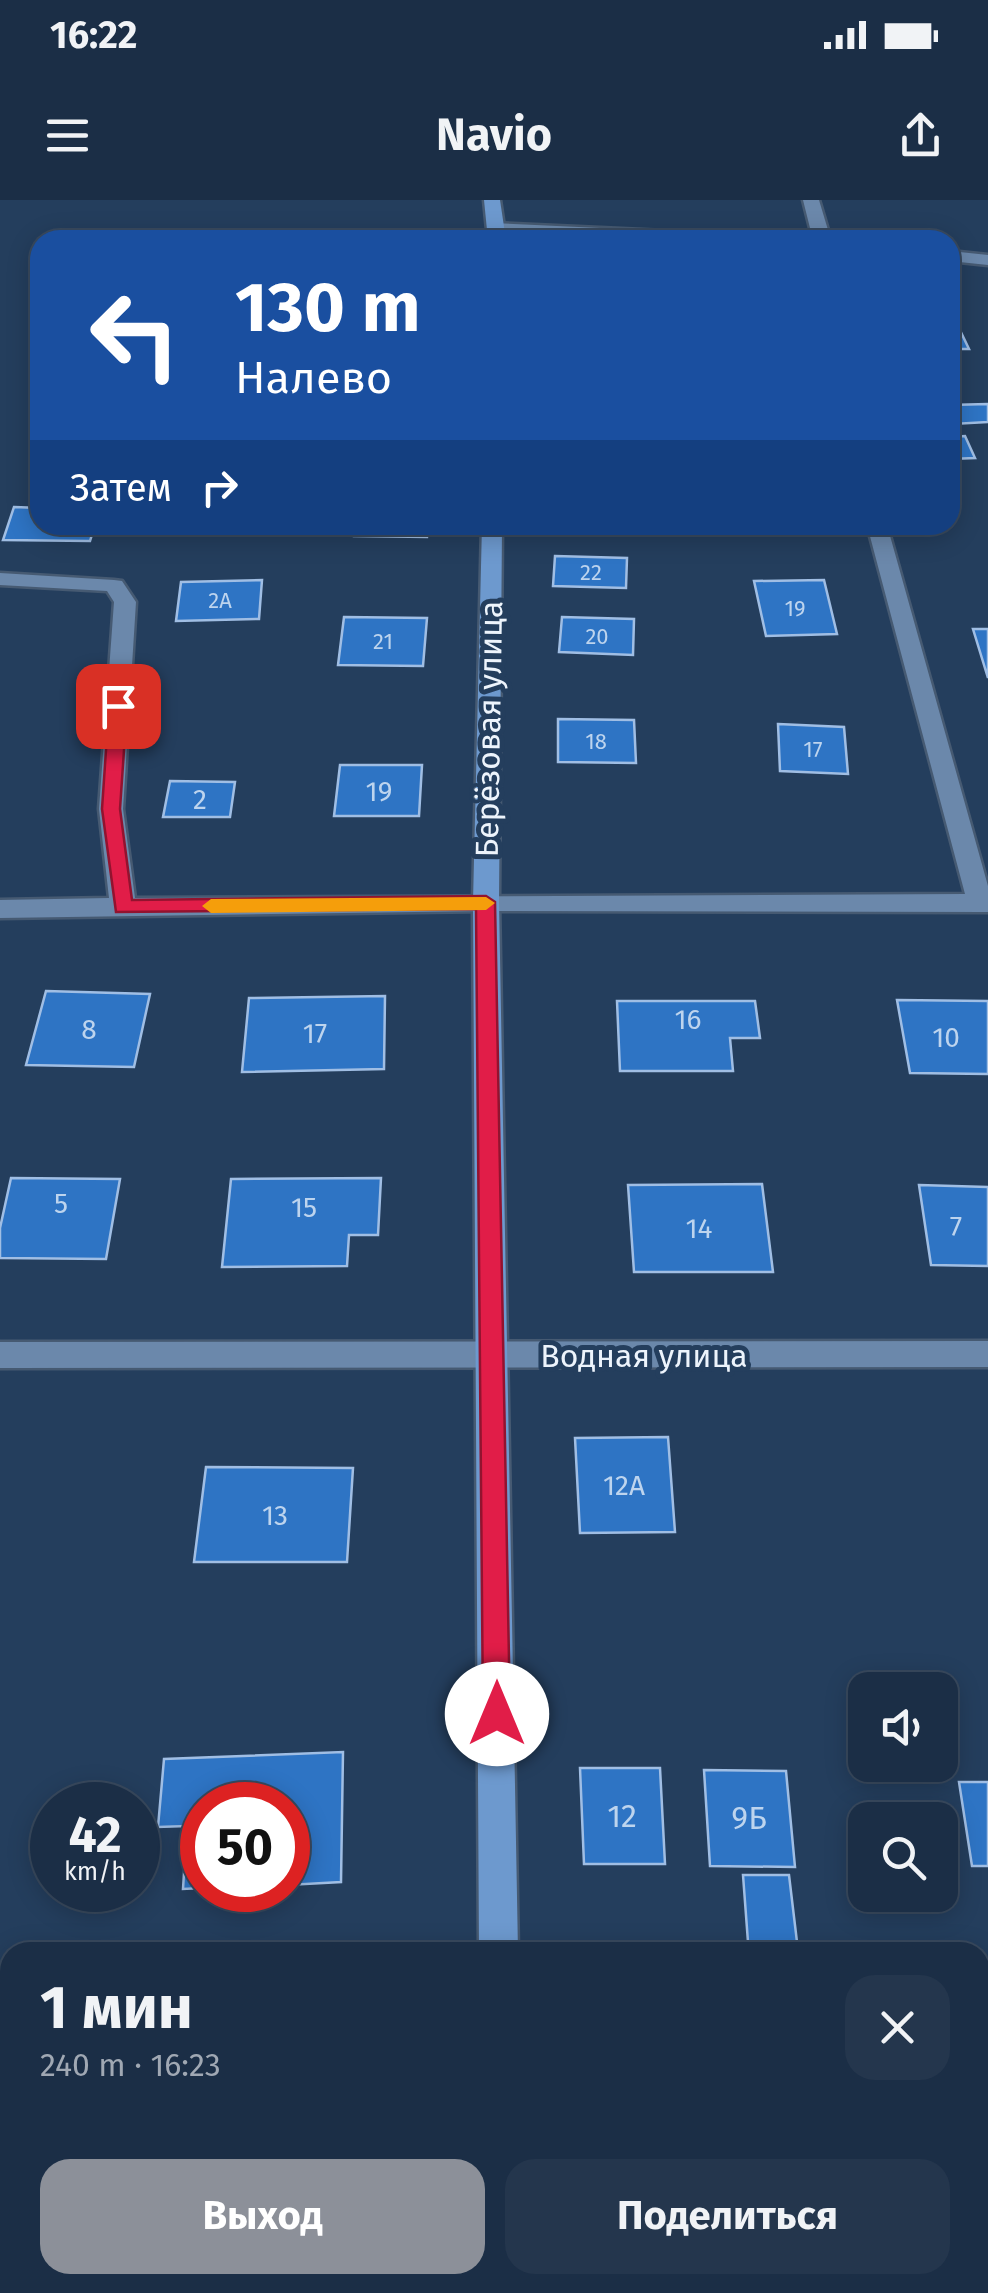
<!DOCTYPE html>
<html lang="ru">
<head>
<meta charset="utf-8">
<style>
  body { margin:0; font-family:"Fira Sans",sans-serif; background:#24364d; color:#f1f3f6; height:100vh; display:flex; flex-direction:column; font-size:38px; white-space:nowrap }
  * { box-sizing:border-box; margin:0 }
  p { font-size:32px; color:#a0a8b3 }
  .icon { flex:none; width:55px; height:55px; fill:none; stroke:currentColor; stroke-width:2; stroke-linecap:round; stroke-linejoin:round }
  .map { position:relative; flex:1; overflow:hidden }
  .side { position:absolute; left:0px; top:1742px; width:990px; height:352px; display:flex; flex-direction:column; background:#1b2e46; border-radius:30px 30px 0 0; box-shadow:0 5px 25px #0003,0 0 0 2px #394a5f }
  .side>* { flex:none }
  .guide { position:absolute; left:30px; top:30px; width:930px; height:305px; border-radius:30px; box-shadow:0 5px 25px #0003,0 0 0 2px #394a5f; background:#1a4fa0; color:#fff; overflow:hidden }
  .buttons { position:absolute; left:848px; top:1472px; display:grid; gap:20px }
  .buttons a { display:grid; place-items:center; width:110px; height:110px; border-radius:20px; background:#1b2e46; box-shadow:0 5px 25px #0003,0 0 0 2px #394a5f; font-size:50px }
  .speed { position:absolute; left:30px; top:1582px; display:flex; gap:20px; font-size:50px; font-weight:700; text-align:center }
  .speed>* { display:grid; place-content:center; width:130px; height:130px; border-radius:50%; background:#1b2e46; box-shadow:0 5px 25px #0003,0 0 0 2px #394a5f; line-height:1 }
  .speed small { font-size:25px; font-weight:400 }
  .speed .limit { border:15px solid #d22; background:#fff; color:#111 }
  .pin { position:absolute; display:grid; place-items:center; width:85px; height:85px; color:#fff; margin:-42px; border-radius:20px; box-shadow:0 5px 15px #0006 }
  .me { position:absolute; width:110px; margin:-55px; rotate:0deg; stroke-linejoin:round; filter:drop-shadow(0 0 8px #0008) }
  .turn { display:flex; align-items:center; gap:35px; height:210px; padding:0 40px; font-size:45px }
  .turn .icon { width:130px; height:130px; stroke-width:2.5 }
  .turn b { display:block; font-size:70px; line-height:85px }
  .then { display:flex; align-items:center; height:95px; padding:0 40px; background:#0003; gap:20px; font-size:38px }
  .round { display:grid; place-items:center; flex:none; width:105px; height:105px; border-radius:30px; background:#24364d }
  .head { display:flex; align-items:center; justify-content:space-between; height:170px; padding:0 40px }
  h1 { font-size:60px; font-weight:700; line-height:75px }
  .action { display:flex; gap:20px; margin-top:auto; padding:20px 40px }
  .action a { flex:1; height:115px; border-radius:30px; background:#8c9099; color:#fff; font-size:40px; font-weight:700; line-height:115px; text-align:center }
  .action a+a { background:#24364d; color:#f1f3f6 }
  .status { display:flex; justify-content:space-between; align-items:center; height:70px; padding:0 50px; background:#1b2e46; direction:ltr }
  .status svg { height:28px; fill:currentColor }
  header { display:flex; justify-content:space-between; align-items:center; height:130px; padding:0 40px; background:#1b2e46; font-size:45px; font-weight:700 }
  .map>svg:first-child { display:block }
  .building { fill:#2e74c4; stroke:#a0bee4; stroke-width:2.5 }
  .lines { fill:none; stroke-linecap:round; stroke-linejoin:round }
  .minor-casing { stroke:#465a72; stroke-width:5 }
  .major-casing { stroke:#465a72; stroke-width:5 }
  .minor { fill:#6b88ab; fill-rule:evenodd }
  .major { fill:#6d99ce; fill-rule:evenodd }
  .route { fill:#e11d48; stroke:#92132f; stroke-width:2.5 }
  .slow { fill:#f59e0b }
  .labels { text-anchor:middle; stroke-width:10; stroke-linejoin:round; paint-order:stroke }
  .far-number-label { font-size:22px; fill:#bdd4ee }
  .number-label { font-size:28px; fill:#bdd4ee }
  .street-label { font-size:32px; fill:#edf4fc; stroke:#243e5d }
  .near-number-label { font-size:32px; fill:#bdd4ee }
</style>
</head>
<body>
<div class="status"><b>16:22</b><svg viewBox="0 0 49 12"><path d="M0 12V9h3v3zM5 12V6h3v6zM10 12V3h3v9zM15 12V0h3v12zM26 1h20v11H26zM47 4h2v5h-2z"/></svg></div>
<header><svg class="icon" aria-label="menu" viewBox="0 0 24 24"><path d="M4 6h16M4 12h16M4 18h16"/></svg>Navio<svg class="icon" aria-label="share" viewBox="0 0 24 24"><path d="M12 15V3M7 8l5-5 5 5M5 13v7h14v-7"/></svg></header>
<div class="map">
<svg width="988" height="2093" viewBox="0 0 988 2093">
  <rect width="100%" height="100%" fill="#243e5d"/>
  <!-- building -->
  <g class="building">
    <polygon points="950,124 957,124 969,149 950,149"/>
    <polygon points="988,204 988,222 953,224 950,205"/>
    <polygon points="965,236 975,258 950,259 950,237"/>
    <polygon points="14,307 40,308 40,325 95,325 90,341 3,340"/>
    <polygon points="354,325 428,325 427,337 354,336"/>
    <polygon points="555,356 627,358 626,388 553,386"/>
    <polygon points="262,380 259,419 176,421 181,382"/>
    <polygon points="824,380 837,434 766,436 754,381"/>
    <polygon points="344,417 427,418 423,466 338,465"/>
    <polygon points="562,417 634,419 633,455 559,452"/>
    <polygon points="973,429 988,429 988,478"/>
    <polygon points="558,519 634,520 636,563 558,562"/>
    <polygon points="778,524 844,527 848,574 780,571"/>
    <polygon points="340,565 422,565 419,616 334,616"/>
    <polygon points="170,581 235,582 230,617 163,617"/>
    <polygon points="46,791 150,794 134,867 26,865"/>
    <polygon points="385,796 384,869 242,872 249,798"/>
    <polygon points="897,800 988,801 988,874 910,873"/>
    <polygon points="617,801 755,801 760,838 730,838 733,871 620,871"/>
    <polygon points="11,978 120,979 106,1059 0,1058 0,1028"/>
    <polygon points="381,978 378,1035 349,1035 347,1066 222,1067 231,979"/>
    <polygon points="762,984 773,1072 634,1072 628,985"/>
    <polygon points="919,985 988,987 988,1066 931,1065"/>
    <polygon points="668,1237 675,1332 580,1333 575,1238"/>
    <polygon points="206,1267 353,1268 347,1362 194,1362"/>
    <polygon points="343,1552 341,1682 288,1685 288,1605 202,1605 202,1688 183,1689 187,1626 158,1627 164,1559"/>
    <polygon points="580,1568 660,1568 665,1664 584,1664"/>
    <polygon points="704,1570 786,1571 795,1667 710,1666"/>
    <polygon points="959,1582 988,1582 988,1666 972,1666"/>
    <polygon points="743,1675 789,1675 797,1742 748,1742"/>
    <polygon points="980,1926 988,1926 988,2088 969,2088 980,2085"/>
  </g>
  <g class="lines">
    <defs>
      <g id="minor">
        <polygon points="803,0 819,0 831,40 813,40"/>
        <polygon points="491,23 752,35 761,40 497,32 489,27"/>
        <polygon points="950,51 988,55 988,65 950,61"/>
        <polygon points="867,325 887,325 988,686 988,712 486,711 0,718 0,700 109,698 99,609 114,402 107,391 0,385 0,373 114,380 122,381 136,402 123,609 135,698 965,694"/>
        <polygon points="988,1141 988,1167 0,1168 0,1142"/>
        <rect x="980" y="1793" width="8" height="40"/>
        <rect x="0" y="1805" width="10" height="40"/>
      </g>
      <g id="major">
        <polygon points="484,0 500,0 506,40 488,40"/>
        <polygon points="482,325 502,325 499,702 518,1752 479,1752 473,702"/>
        <rect x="483" y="2085" width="44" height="8"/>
      </g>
    </defs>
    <!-- minor casing -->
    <use href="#minor" class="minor-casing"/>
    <!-- major casing -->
    <use href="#major" class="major-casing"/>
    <!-- minor -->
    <use href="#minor" class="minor"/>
    <!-- major -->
    <use href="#major" class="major"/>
  </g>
  <!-- route -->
  <polygon class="route" points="118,500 127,506 120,609 132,700 486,696 495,702 510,1514 506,1523 497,1527 487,1523 483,1514 476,709 116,712 102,609 109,506"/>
  <!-- slow -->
  <polygon class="slow" points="486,697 495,703 486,710 211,713 202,706 211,699"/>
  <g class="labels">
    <!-- far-number labels -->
    <g class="far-number-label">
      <text x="591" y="380">22</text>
      <text x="220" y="408">2А</text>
      <text x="795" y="416">19</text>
      <text x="597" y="444">20</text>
      <text x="383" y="449">21</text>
      <text x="596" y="549">18</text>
      <text x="813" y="557">17</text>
    </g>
    <!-- number labels -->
    <g class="number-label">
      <text x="379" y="601">19</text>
      <text x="200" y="609">2</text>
      <text x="688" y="829">16</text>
      <text x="89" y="839">8</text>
      <text x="315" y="843">17</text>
      <text x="946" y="847">10</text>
      <text x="61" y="1013">5</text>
      <text x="304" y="1017">15</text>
      <text x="956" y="1036">7</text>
      <text x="699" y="1038">14</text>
      <text x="624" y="1295">12А</text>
      <text x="275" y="1325">13</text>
    </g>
    <!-- street labels -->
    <g class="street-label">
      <text transform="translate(489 529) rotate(-89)" y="11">Берёзовая улица</text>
      <text x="644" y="1167">Водная улица</text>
    </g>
    <!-- near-number labels -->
    <g class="near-number-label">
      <text x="622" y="1627">12</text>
      <text x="749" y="1629">9Б</text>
    </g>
  </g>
</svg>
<div class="buttons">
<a><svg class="icon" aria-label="sound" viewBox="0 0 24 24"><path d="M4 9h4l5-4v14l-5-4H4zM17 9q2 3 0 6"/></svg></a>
<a><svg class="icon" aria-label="search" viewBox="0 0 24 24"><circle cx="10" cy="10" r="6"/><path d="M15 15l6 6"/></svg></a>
</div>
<div class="speed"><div>42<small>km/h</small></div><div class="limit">50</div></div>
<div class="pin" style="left:118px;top:506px;background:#d93025"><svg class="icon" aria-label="arrive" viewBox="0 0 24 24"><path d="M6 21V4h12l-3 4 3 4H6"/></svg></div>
<svg class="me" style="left:497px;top:1514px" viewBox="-20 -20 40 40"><circle r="19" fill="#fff"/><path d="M0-13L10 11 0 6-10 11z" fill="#e11d48"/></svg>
<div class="guide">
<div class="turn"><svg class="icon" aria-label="left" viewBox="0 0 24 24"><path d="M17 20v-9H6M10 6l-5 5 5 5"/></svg><div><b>130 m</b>Налево</div></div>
<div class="then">Затем<svg class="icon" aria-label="right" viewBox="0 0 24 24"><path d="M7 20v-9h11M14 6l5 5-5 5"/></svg></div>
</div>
<section class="side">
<div class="head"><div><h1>1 мин</h1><p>240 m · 16:23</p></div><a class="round"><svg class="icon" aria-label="close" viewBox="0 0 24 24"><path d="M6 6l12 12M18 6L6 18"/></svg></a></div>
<div class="action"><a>Выход</a><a>Поделиться</a></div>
</section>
</div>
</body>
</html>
